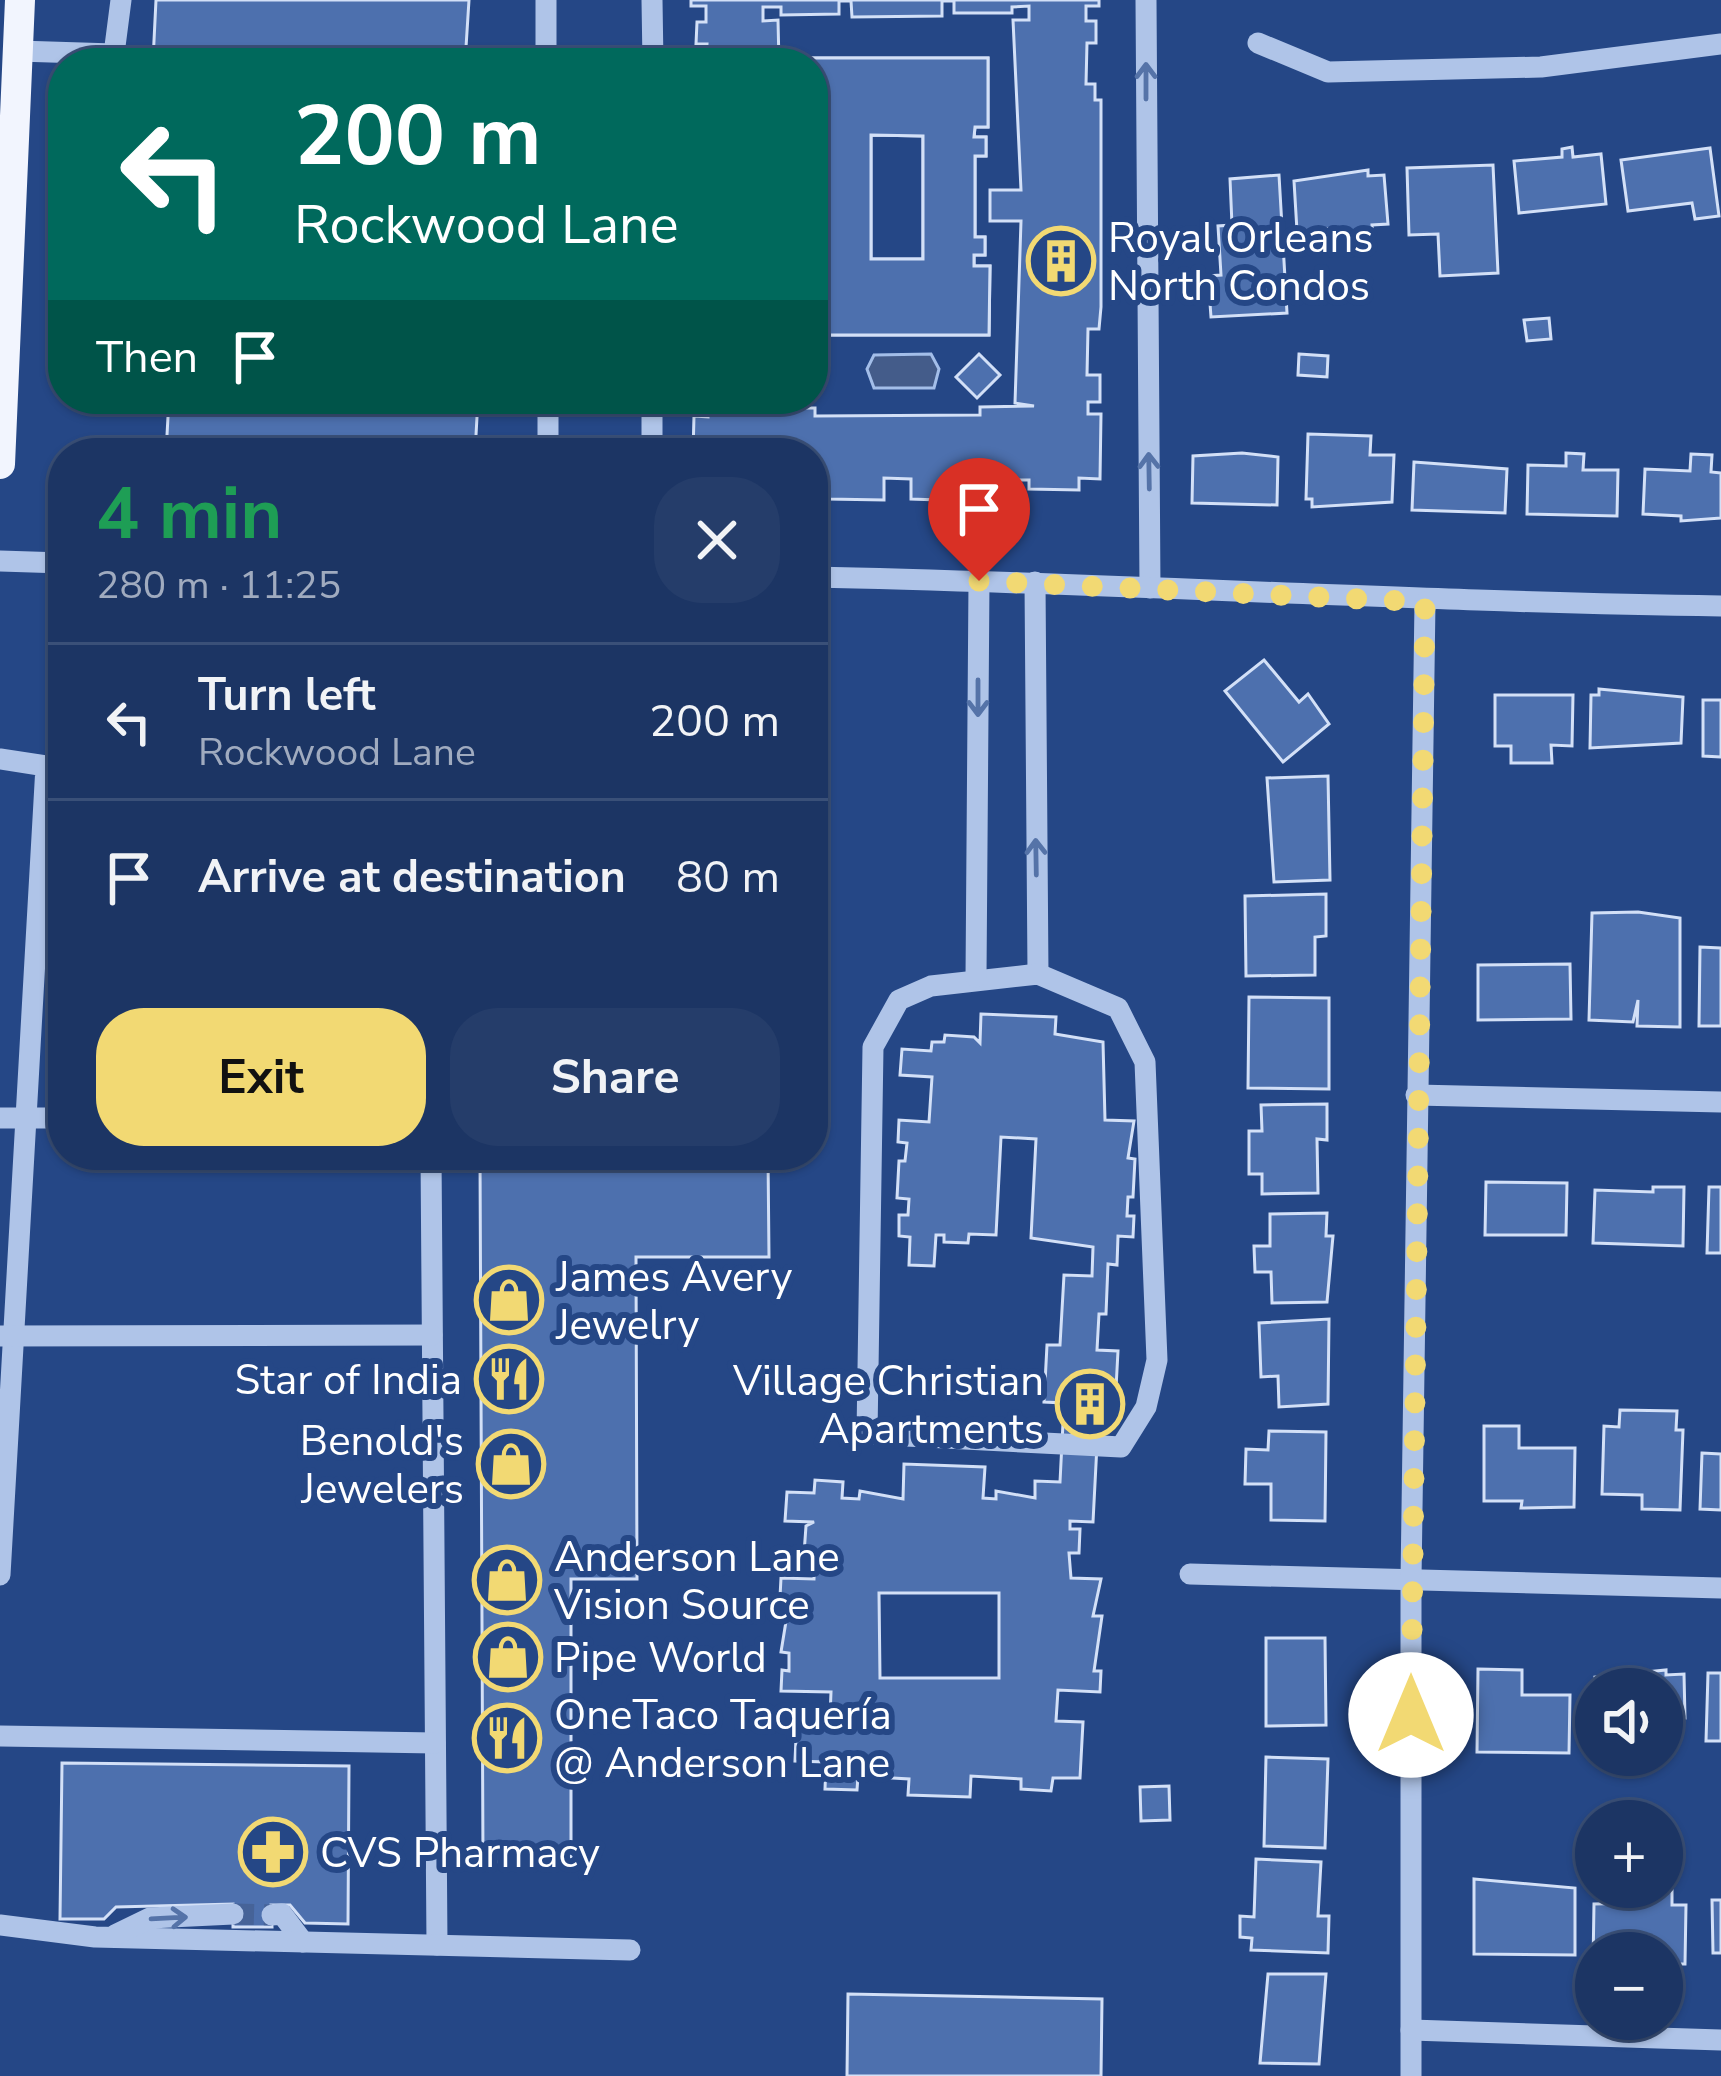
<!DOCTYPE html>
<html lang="en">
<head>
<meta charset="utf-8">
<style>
  body { margin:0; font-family:"Nunito Sans",sans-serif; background:#253d6a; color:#f1f3f6; height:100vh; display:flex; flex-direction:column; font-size:45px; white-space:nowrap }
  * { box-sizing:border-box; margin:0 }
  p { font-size:39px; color:#a0abbf }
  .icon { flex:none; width:66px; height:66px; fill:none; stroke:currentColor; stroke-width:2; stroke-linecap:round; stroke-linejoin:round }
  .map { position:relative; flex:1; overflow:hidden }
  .panel { position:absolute; left:48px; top:438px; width:780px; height:732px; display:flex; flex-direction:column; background:#1c3564; border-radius:48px; box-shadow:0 3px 9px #0004,0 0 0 3px #3a5078 }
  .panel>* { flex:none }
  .guide { position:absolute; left:48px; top:48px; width:780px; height:366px; border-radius:48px; box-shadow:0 3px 9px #0004,0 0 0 3px #3a5078; background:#00695c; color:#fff; overflow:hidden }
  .buttons { position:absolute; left:1575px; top:1668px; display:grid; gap:24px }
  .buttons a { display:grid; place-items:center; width:108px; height:108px; border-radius:50%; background:#1c3564; box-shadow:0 3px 9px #0004,0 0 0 3px #3a5078; font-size:60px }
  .pin { position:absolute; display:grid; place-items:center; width:102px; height:102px; color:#fff; margin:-123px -51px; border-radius:50% 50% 50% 0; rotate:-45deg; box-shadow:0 0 12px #0007 }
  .pin .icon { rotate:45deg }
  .me { position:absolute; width:132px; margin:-66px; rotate:0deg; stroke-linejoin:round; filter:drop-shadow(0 0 9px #0008) }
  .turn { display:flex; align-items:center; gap:42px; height:252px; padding:0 48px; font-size:54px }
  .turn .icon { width:156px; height:156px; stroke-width:2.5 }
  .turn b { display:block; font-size:84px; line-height:102px }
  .then { display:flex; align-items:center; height:114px; padding:0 48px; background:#0003; gap:24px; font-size:45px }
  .round { display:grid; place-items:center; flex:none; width:126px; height:126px; border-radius:48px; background:#253d6a }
  .overview { display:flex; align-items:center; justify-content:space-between; height:204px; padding:0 48px }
  h1 { font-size:72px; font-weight:700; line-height:90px; color:#1e9e55 }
  .primary-button { display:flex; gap:24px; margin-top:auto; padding:24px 48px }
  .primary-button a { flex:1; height:138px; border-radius:48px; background:#f2d973; color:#111; font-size:48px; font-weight:700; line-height:138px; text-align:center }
  .primary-button a+a { background:#253d6a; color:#f1f3f6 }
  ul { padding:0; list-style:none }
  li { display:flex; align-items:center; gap:36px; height:156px; padding:0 48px; border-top:3px solid #3a5078 }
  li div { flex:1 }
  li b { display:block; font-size:45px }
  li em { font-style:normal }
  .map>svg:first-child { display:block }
  .water { fill:#445c8a; stroke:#a3bee9; stroke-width:3 }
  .building { fill:#4d70ae; stroke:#d3e0f7; stroke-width:3; fill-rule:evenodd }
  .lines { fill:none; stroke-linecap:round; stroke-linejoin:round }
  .minor-tunnel { stroke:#466398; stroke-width:21; stroke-dasharray:21 10; stroke-linecap:butt }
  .minor { stroke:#afc4e8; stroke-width:21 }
  .major { stroke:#f2f5fe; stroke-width:30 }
  .oneway { stroke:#5573a8 }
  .route { stroke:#f2d973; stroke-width:21; stroke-dasharray:0 37.8 }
  .labels { text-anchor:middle; stroke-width:12; stroke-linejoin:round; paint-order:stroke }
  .poi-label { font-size:42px; fill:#fff; stroke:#254786; text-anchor:start }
</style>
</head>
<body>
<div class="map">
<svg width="1721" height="2076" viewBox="0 0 1721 2076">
  <rect width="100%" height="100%" fill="#254786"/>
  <!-- water -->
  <polygon class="water" points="931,354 939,369 934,388 874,388 867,369 874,355"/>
  <!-- building -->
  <g class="building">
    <polygon points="156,0 469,0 465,63 153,61"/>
    <polygon points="691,0 1099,0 1099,6 1086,6 1086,21 1096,21 1096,43 1087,43 1086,84 1095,84 1095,100 1101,100 1101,307 1099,329 1088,329 1087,375 1100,375 1100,402 1088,402 1088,414 1101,414 1100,479 1079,478 1079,490 1029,489 1029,480 1014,480 1014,487 967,486 967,501 911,499 911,479 884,478 884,500 828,499 829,488 813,488 813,453 693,453 694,416 708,417 708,400 695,399 779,399 761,403 760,408 815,408 815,416 980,415 980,407 1034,406 1015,403 1021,221 990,221 990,190 1021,190 1013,20 1029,20 1029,6 1012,7 1012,13 954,13 954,1 942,1 942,16 852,17 851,1 839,1 839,14 781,15 781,7 763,7 763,21 778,20 779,63 706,63 707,44 696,44 697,22 706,22 706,6 691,6"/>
    <path d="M805,58H988V127H975L974,137H986V156H975V237H985V255H974V266H990L989,335H813V265H818L819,256H813V236H818L813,139H819V128H813V63ZM871,135L923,136V259H871Z"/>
    <path d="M805,58H988V127H975L974,137H986V156H975V237H985V255H974V266H990L989,335H813V265H818L819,256H813V236H818L813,139H819V128H813V63ZM871,135L923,136V259H871Z"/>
    <polygon points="1572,147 1573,157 1601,154 1606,204 1519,213 1514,161 1562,157 1562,149"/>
    <polygon points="1710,148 1719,216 1695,219 1692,203 1628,211 1621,160"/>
    <polygon points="1493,165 1498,273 1440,276 1438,234 1409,235 1407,168"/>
    <polygon points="1368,170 1368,176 1384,175 1388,224 1372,225 1373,241 1339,244 1338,228 1297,231 1294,181"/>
    <polygon points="1279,175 1287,313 1211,317 1208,276 1221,275 1218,226 1232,225 1230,179"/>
    <polygon points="1549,318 1551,339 1527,341 1524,320"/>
    <polygon points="979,354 1000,375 977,398 956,377"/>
    <polygon points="1299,354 1328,356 1327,377 1298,375"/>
    <polygon points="169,399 478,399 475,453 166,453"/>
    <polygon points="1308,434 1371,436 1370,455 1394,455 1392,502 1312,507 1312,499 1306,499"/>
    <polygon points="1242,453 1278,457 1277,505 1192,503 1193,456"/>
    <polygon points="1566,453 1584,454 1583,470 1618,470 1617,516 1527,514 1528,465 1566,466"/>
    <polygon points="1691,454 1712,455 1711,472 1721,473 1721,518 1681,521 1681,516 1643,514 1645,469 1690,471"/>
    <polygon points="1414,462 1507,469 1505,513 1412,510"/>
    <polygon points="1264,660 1299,702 1308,694 1329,724 1283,762 1225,691"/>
    <polygon points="1599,689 1683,697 1681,743 1590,748 1591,695 1599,695"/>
    <polygon points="1495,695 1573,695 1572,746 1551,745 1552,763 1511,763 1511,746 1495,746"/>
    <polygon points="1703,700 1721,700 1721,757 1703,756"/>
    <polygon points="1328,776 1330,880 1274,882 1267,778"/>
    <polygon points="1326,894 1326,936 1315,937 1315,975 1246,976 1245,896"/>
    <polygon points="1638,912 1680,918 1680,1027 1637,1026 1638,1000 1633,1022 1589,1020 1592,913"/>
    <polygon points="1700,947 1721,948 1721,1026 1699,1026"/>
    <polygon points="1570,964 1571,1019 1478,1020 1478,965"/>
    <polygon points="1249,997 1329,998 1329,1089 1248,1088"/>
    <path d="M981,1014L1056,1017L1055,1034L1103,1042L1105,1120L1134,1121L1128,1158L1135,1159L1133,1197H1128L1127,1216H1134L1133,1237L1118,1236L1117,1265L1108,1264L1106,1314H1099L1097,1350L1118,1351L1115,1407L1099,1406L1093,1522L1070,1521V1529H1080L1079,1553H1069L1071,1578L1101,1579L1093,1616H1102L1094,1671H1101L1100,1692L1058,1690L1056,1721L1083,1722L1080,1778H1053L1051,1791L1021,1789V1779L971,1776L970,1797L908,1795L909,1779L858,1776L857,1790L825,1789L826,1762L795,1761L797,1715L830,1717L831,1692L781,1691L782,1670L789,1671V1653L781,1652L790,1597H780L781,1578L814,1579L815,1554H804L806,1526L814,1522L785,1521L787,1492L814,1493L815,1480L843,1482L842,1498L859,1499L860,1491L903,1499L904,1464L985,1467L983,1498L996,1499V1491L1035,1498V1481L1060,1482L1064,1403L1044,1402L1047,1345H1060L1064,1275L1092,1276L1093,1247L1031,1238L1036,1139L1001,1137L996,1235L969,1234L968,1243L944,1242V1235H936L934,1266L909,1265L910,1237L899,1236V1215H908L909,1199L897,1198L899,1161H905L907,1143L898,1142L899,1120L929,1122L932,1077L900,1075L902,1049L931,1051L932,1042H944L945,1035L974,1037L980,1043ZM879,1593H999V1678H880Z"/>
    <polygon points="1327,1104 1327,1140 1317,1139 1318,1193 1262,1194 1262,1174 1249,1174 1249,1131 1262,1131 1261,1105"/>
    <polygon points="480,1155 768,1155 769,1257 636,1257 637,1579 571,1579 571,1861 483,1862"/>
    <polygon points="1486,1182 1567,1183 1566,1235 1485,1235"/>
    <polygon points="1653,1187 1684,1187 1683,1246 1593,1243 1595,1190 1653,1192"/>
    <polygon points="1709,1187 1721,1187 1721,1253 1707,1253"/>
    <polygon points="1327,1213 1326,1236 1333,1236 1327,1302 1272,1303 1271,1272 1255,1272 1254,1246 1270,1246 1270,1214"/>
    <polygon points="1329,1319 1328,1404 1279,1407 1278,1376 1261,1377 1259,1323"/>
    <polygon points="1620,1410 1677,1411 1676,1430 1683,1430 1680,1510 1642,1509 1642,1495 1602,1494 1604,1426 1619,1427"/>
    <polygon points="1484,1426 1519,1426 1519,1448 1575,1448 1574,1507 1521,1508 1522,1501 1484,1501"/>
    <polygon points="1269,1431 1326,1432 1325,1521 1271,1520 1271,1484 1245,1484 1246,1449 1268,1450"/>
    <polygon points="1702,1453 1721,1454 1721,1510 1700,1509"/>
    <polygon points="1266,1638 1325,1638 1326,1725 1266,1726"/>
    <polygon points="1478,1669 1522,1670 1522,1695 1570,1695 1569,1753 1477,1752"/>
    <polygon points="1666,1670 1666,1675 1684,1674 1685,1718 1664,1719 1666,1737 1662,1689 1596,1689 1595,1677"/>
    <polygon points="1708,1673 1721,1673 1721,1741 1706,1741"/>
    <polygon points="1266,1757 1328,1759 1325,1848 1264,1846"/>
    <polygon points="62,1763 349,1766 348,1924 305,1923 290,1905 271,1905 272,1927 233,1927 233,1904 116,1907 104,1919 60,1919"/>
    <polygon points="1169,1786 1170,1820 1141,1821 1140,1787"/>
    <polygon points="1256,1859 1321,1862 1318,1916 1329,1916 1328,1953 1251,1950 1252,1938 1240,1937 1240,1916 1254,1917"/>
    <polygon points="1474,1879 1575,1888 1575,1955 1474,1954"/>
    <polygon points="1642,1887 1672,1887 1672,1905 1686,1905 1685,1964 1669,1964 1669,1972 1662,1971 1662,1953 1596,1953 1593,1964 1594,1904 1642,1903"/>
    <polygon points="1712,1900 1721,1900 1721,1953 1713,1953"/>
    <polygon points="1268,1974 1326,1974 1319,2064 1260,2063"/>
    <polygon points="848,1994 1102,1999 1101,2076 847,2076"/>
  </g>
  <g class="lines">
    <!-- minor-tunnel -->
    <polyline class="minor-tunnel" points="233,1914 272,1915"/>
    <!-- minor -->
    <g class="minor">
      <polyline points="546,0 546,63"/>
      <polyline points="652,0 653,63"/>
      <polyline points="1146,0 1150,588"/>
      <polyline points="1258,43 1328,72 1541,67 1721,44"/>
      <polyline points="18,51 114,54 115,63"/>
      <polyline points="114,54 121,0"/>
      <polyline points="548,399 548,453"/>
      <polyline points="652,453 652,399"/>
      <polyline points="0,561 63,563"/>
      <path d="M813,577C1116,583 1418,602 1721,606"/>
      <polyline points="1035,582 1038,974"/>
      <polyline points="0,759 46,766 0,1575"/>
      <polygon points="1038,974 1118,1008 1145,1062 1157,1360 1146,1407 1121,1447 867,1434 873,1047 899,1000 931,986"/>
      <polyline points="976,977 979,581"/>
      <polyline points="1416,1095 1721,1102"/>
      <polyline points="0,1118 63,1118"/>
      <polyline points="431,1155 437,1945"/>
      <polyline points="1,1336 432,1335"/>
      <polyline points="1190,1574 1721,1588"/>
      <polyline points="0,1736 435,1743"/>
      <polyline points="272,1915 282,1914 303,1942"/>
      <polyline points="0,1925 95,1937 630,1950"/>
      <polyline points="115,1935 150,1918 233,1914"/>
      <polyline points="1411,2030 1721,2040"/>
      <polyline points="1411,2076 1411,1580 1425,602"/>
    </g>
    <!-- major -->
    <polyline class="major" points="0,464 20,0"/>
  </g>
  <!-- one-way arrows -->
  <defs><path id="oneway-shaft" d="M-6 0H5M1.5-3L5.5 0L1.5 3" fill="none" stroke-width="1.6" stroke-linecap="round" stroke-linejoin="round" transform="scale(3)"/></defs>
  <g class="oneway">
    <use href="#oneway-shaft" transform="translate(1146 81) rotate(-90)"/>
    <use href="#oneway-shaft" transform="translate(1149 471) rotate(-91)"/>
    <use href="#oneway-shaft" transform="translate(978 698) rotate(90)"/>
    <use href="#oneway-shaft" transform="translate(1036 857) rotate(-91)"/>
    <use href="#oneway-shaft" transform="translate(169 1918) rotate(-3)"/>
  </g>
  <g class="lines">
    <!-- route -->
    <polyline class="route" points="979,581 1425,602 1411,1715"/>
  </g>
  <!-- icons -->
  <defs>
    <symbol id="building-ring" viewBox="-11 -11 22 22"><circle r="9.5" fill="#254786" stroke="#f2d973" stroke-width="1.5"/><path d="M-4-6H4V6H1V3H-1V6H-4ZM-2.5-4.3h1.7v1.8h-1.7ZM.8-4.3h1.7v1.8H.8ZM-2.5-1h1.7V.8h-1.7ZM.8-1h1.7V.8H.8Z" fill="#f2d973"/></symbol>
    <symbol id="shop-ring" viewBox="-11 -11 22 22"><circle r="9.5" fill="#254786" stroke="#f2d973" stroke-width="1.5"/><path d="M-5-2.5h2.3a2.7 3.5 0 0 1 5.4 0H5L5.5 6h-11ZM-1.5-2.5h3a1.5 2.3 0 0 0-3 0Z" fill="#f2d973"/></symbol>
    <symbol id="restaurant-ring" viewBox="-11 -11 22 22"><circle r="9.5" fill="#254786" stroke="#f2d973" stroke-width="1.5"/><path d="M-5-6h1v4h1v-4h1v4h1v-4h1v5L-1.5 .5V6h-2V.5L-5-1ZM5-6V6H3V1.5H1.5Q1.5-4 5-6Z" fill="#f2d973"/></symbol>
    <symbol id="pharmacy-ring" viewBox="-11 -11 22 22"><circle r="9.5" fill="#254786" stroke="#f2d973" stroke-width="1.5"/><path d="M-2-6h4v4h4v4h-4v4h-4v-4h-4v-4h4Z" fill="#f2d973"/></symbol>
  </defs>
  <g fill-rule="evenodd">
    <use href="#building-ring" x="1023" y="223" width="76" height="76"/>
    <use href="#shop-ring" x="471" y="1262" width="76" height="76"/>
    <use href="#restaurant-ring" x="471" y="1341" width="76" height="76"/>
    <use href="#building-ring" x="1052" y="1366" width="76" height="76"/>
    <use href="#shop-ring" x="473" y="1426" width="76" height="76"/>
    <use href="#shop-ring" x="469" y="1542" width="76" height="76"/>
    <use href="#shop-ring" x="470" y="1619" width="76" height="76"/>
    <use href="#restaurant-ring" x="469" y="1700" width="76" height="76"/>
    <use href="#pharmacy-ring" x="235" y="1814" width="76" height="76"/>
  </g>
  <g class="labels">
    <!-- poi labels -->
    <g class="poi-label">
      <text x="1108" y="252">Royal Orleans<tspan x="1108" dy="48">North Condos</tspan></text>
      <text x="556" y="1291">James Avery<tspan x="556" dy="48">Jewelry</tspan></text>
      <text x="462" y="1394" text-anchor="end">Star of India</text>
      <text x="1044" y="1395" text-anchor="end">Village Christian<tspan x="1044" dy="48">Apartments</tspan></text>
      <text x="464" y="1455" text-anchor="end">Benold's<tspan x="464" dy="48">Jewelers</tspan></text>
      <text x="554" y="1571">Anderson Lane<tspan x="554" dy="48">Vision Source</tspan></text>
      <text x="554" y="1672">Pipe World</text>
      <text x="554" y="1729">OneTaco Taquería<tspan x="554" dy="48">@ Anderson Lane</tspan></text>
      <text x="320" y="1867">CVS Pharmacy</text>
    </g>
  </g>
</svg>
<div class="buttons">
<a><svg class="icon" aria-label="sound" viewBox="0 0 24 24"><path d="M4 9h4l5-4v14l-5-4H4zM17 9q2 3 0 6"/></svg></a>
<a>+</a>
<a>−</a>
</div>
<div class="pin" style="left:979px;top:581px;background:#d93025"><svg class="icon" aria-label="arrive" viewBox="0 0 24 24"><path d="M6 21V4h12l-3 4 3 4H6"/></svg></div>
<svg class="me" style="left:1411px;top:1715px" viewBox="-20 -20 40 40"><circle r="19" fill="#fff"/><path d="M0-13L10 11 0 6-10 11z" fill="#f2d973"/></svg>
<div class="guide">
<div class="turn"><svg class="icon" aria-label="left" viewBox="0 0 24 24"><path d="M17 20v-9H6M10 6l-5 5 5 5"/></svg><div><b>200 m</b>Rockwood Lane</div></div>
<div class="then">Then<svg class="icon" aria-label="arrive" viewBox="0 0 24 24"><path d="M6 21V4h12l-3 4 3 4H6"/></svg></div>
</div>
<section class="panel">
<div class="overview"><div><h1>4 min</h1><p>280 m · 11:25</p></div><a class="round"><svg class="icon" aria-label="close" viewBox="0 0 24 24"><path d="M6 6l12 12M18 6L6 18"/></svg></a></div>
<ul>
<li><svg class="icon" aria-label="left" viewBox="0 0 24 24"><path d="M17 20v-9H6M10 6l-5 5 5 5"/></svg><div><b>Turn left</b><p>Rockwood Lane</p></div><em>200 m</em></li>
<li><svg class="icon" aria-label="arrive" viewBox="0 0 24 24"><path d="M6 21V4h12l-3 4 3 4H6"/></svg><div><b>Arrive at destination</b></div><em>80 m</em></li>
</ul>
<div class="primary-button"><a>Exit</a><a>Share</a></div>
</section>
</div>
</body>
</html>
